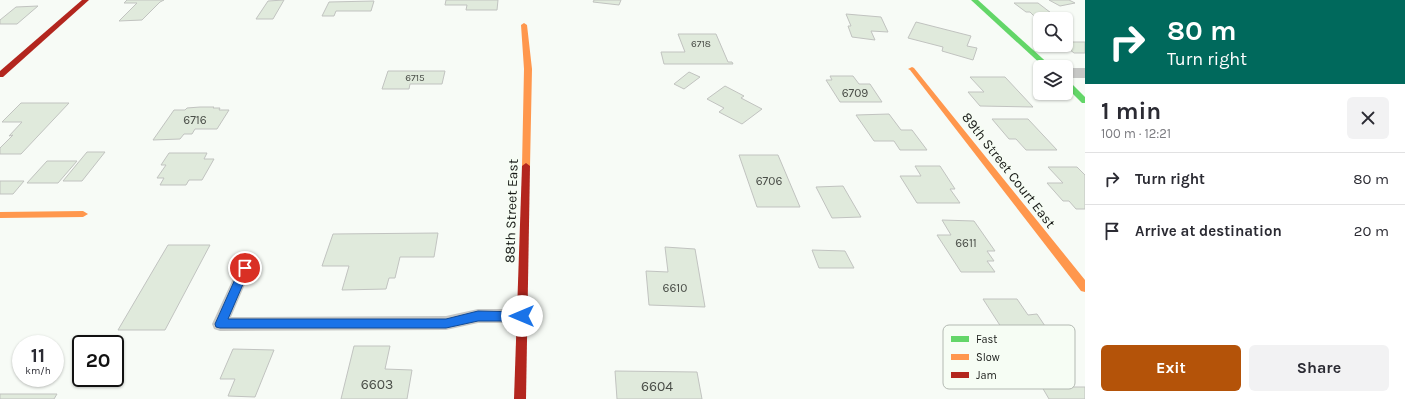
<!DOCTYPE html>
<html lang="en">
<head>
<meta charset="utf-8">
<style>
  body { margin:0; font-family:Karla,sans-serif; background:#f2f2f3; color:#2b2b33; height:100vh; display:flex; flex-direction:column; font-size:15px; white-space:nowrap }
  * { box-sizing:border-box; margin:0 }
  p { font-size:13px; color:#7c7c81 }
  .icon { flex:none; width:22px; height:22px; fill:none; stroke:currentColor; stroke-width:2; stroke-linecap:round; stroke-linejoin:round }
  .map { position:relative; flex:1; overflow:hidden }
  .details { display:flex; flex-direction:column; background:#fff; width:320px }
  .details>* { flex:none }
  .banner { background:#00695c; color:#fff; overflow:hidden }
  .buttons { position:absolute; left:1033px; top:12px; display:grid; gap:8px }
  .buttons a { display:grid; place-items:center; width:40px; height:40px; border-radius:6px; background:#fff; box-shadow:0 1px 3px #0004; font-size:20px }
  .speed { position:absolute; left:12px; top:335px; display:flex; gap:8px; font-size:20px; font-weight:700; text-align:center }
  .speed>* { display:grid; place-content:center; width:52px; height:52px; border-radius:50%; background:#fff; box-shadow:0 1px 3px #0004; line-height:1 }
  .speed small { font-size:10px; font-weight:400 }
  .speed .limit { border:2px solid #111; border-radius:6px; background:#fff; color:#111 }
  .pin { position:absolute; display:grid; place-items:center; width:34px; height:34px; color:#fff; margin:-17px; border:2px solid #fff; border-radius:50%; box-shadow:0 1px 4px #0007 }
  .me { position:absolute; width:44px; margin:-22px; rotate:270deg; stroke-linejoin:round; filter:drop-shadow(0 0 3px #0008) }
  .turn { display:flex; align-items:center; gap:14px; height:84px; padding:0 16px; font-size:18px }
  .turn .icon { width:52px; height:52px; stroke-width:2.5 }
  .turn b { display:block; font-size:28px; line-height:34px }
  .round { display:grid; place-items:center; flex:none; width:42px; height:42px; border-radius:6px; background:#f2f2f3 }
  .headline { display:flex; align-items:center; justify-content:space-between; height:68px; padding:0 16px }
  h1 { font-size:24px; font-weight:700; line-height:30px }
  .primary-button { display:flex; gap:8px; margin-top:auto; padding:8px 16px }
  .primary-button a { flex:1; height:46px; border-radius:6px; background:#b45309; color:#fff; font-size:16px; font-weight:700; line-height:46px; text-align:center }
  .primary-button a+a { background:#f2f2f3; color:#2b2b33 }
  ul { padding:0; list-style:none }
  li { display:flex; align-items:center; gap:12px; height:52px; padding:0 16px; border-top:1px solid #e1e1e2 }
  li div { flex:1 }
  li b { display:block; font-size:15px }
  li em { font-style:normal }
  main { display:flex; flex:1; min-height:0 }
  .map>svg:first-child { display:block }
  .building { fill:#e0eadc; stroke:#c1c3c0 }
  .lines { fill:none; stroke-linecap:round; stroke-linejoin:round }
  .lane { fill:#c6c7c5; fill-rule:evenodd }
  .street { fill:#c6c7c5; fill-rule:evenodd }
  .fast { fill:#63d668; fill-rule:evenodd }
  .slow { fill:#ff974d; fill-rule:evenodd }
  .jam { fill:#b3261e; fill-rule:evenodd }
  .route { fill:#1a73e8; stroke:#114b97 }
  .labels { text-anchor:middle; stroke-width:3; stroke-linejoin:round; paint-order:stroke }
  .far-number-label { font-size:10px; fill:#4a4e48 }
  .number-label { font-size:12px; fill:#4a4e48 }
  .street-label { font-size:14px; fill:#181a17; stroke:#f6fdf4 }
  .near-number-label { font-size:14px; fill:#4a4e48 }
  .key { fill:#f6fdf4; stroke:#b3b9b2; stroke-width:1 }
  .key-label { font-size:11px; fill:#181a17 }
</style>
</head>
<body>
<main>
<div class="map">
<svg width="1085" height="399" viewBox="0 0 1085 399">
  <rect width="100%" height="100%" fill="#f7fbf6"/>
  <!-- building -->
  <g class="building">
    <polygon points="127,0 164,0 160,2 142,20 119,21 137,3 124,3"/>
    <polygon points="284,0 273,19 256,19 268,1"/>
    <polygon points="446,0 498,0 497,10 466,10 467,5 445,5"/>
    <polygon points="594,0 621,0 619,5 593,2"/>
    <polygon points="1049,0 1069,0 1075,3 1060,6"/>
    <polygon points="374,1 371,11 336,11 334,16 322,16 329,2"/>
    <polygon points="1014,3 1038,3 1055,16 1034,16 1030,12 1026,12"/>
    <polygon points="38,6 17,24 0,24 0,20 16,7"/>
    <polygon points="846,14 881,17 888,32 871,31 875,40 852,37 848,26 851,26"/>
    <polygon points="916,22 971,36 967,46 977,48 973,60 942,51 943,47 908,38"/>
    <polygon points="678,34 716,34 728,62 732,62 733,64 664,64 661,52 685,52"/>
    <polygon points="1066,42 1085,42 1085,53 1074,53 1064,45 1066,45"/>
    <polygon points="388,71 445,71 442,84 410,84 409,89 382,89"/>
    <polygon points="689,72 700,77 684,89 674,84"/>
    <polygon points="830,76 853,76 859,84 870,84 882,102 840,102 826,80 832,80"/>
    <polygon points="970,77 1005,77 1033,107 980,106 968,92 984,92"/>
    <polygon points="725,86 744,96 741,98 762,109 742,124 719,112 724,108 707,99"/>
    <polygon points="21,103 69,103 21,154 0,154 0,148 13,135 9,136 22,122 2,122"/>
    <polygon points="200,107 214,107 213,108 220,108 219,110 229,110 217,129 195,129 192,134 184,134 180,139 153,140 174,110 185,110 187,108"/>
    <polygon points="889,114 901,130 912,130 927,150 900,150 894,141 874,141 856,115"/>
    <polygon points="992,119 1028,119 1057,150 1026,150 1016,139 1009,139"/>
    <polygon points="87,152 105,152 82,181 63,181"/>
    <polygon points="169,153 207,153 204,159 214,159 202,180 189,180 186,185 160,185 164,178 157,178 166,165 161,165"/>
    <polygon points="739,155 778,155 800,207 757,207"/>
    <polygon points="47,161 77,161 58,183 27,183"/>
    <polygon points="915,166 940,166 955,189 950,189 960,203 917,203 900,176 921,176"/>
    <polygon points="1048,167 1077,167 1085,175 1085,209 1076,209 1069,201 1063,201 1047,183 1063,183"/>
    <polygon points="0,181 24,181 13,194 0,194"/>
    <polygon points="843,186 861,217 832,218 816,187"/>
    <polygon points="942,220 974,221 995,251 987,251 994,261 987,261 995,272 961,272 937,235 951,235"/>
    <polygon points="438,233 434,257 400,257 395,278 389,278 386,289 342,290 349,266 322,266 333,234"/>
    <polygon points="168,245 210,245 165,330 118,330"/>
    <polygon points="665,247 695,249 705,307 649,305 646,271 668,272"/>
    <polygon points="812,250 845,251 854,268 819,268"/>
    <polygon points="983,299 1017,299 1028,315 1037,314 1047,329 1054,329 1074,358 1021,358"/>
    <polygon points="354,346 390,346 385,369 412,370 407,399 341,399"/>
    <polygon points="233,349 274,350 255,397 228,396 235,379 220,379"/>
    <polygon points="615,371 697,372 702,399 617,399"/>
    <polygon points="1042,387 1085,387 1085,399 1049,399"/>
    <polygon points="0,394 57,394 54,399 0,399"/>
  </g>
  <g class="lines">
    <!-- lane -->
    <polygon class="lane" points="245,262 250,264 252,268 231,317 446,316 478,309 522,309 527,311 530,316 527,321 522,323 478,323 446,330 220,331 214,329 212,324 238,268 240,264"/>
    <!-- street -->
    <rect class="street" x="1066" y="68" width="19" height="10"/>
    <!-- fast -->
    <g class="fast">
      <polygon points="971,0 978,0 1052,67 1044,67"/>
      <polygon points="1066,81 1069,81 1085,97 1085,103 1082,103 1066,87"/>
    </g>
    <!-- slow -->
    <g class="slow">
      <polygon points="524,23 527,25 532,69 530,166 526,169 522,166 524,69 521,25"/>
      <polygon points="912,67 914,68 1085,280 1085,292 1081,291 910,70 908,69"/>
      <polygon points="83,211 88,214 83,217 0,218 0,212"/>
    </g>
    <!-- jam -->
    <g class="jam">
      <polygon points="82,0 89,0 3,77 0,77 0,71"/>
      <polygon points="526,163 530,166 526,399 514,399 522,166"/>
    </g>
  </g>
  <!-- route -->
  <polygon class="route" points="245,264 248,266 250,268 228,319 446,319 478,311 522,312 526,313 527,316 526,320 522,321 478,321 446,328 220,328 216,327 215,324 240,268 241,266"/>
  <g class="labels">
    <!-- far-number labels -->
    <g class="far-number-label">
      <text x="701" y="47">6718</text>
      <text x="415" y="81">6715</text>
    </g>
    <!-- number labels -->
    <g class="number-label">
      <text x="855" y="97">6709</text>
      <text x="195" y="124">6716</text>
      <text x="769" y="185">6706</text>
      <text x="966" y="247">6611</text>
      <text x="675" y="292">6610</text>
    </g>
    <!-- street labels -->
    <g class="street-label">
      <text transform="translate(1009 170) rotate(52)" y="5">89th Street Court East</text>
      <text transform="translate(511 211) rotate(-88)" y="5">88th Street East</text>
    </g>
    <!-- near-number labels -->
    <g class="near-number-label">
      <text x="377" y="389">6603</text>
      <text x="657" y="391">6604</text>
    </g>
  </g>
  <!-- legend -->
  <rect x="943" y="325" width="132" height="64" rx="6" class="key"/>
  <rect x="951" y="336" width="18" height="6" fill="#63d668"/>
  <rect x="951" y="354" width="18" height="6" fill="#ff974d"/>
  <rect x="951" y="372" width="18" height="6" fill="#b3261e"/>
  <g class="key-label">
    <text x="976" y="343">Fast</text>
    <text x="976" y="361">Slow</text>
    <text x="976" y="379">Jam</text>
  </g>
</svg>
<div class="buttons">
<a><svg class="icon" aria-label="search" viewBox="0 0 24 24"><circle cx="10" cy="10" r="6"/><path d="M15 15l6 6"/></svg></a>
<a><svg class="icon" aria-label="layers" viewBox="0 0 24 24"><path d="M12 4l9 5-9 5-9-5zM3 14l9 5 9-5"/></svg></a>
</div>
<div class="speed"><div>11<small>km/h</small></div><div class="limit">20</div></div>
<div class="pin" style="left:245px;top:268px;background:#d93025"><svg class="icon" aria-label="arrive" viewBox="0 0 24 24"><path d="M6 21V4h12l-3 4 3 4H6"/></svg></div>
<svg class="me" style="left:522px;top:316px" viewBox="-20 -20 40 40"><circle r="19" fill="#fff"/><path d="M0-13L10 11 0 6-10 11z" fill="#1a73e8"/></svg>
</div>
<section class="details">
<div class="banner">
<div class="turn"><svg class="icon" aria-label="right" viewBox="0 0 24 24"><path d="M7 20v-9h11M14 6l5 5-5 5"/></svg><div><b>80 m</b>Turn right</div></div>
</div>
<div class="headline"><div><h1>1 min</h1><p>100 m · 12:21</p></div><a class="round"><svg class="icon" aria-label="close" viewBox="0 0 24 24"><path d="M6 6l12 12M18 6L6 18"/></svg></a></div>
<ul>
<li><svg class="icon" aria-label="right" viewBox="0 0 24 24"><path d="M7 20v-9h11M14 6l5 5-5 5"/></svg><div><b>Turn right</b></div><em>80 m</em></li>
<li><svg class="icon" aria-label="arrive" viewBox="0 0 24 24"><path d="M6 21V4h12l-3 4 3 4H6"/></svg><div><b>Arrive at destination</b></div><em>20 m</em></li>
</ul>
<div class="primary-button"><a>Exit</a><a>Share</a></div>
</section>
</main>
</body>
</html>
